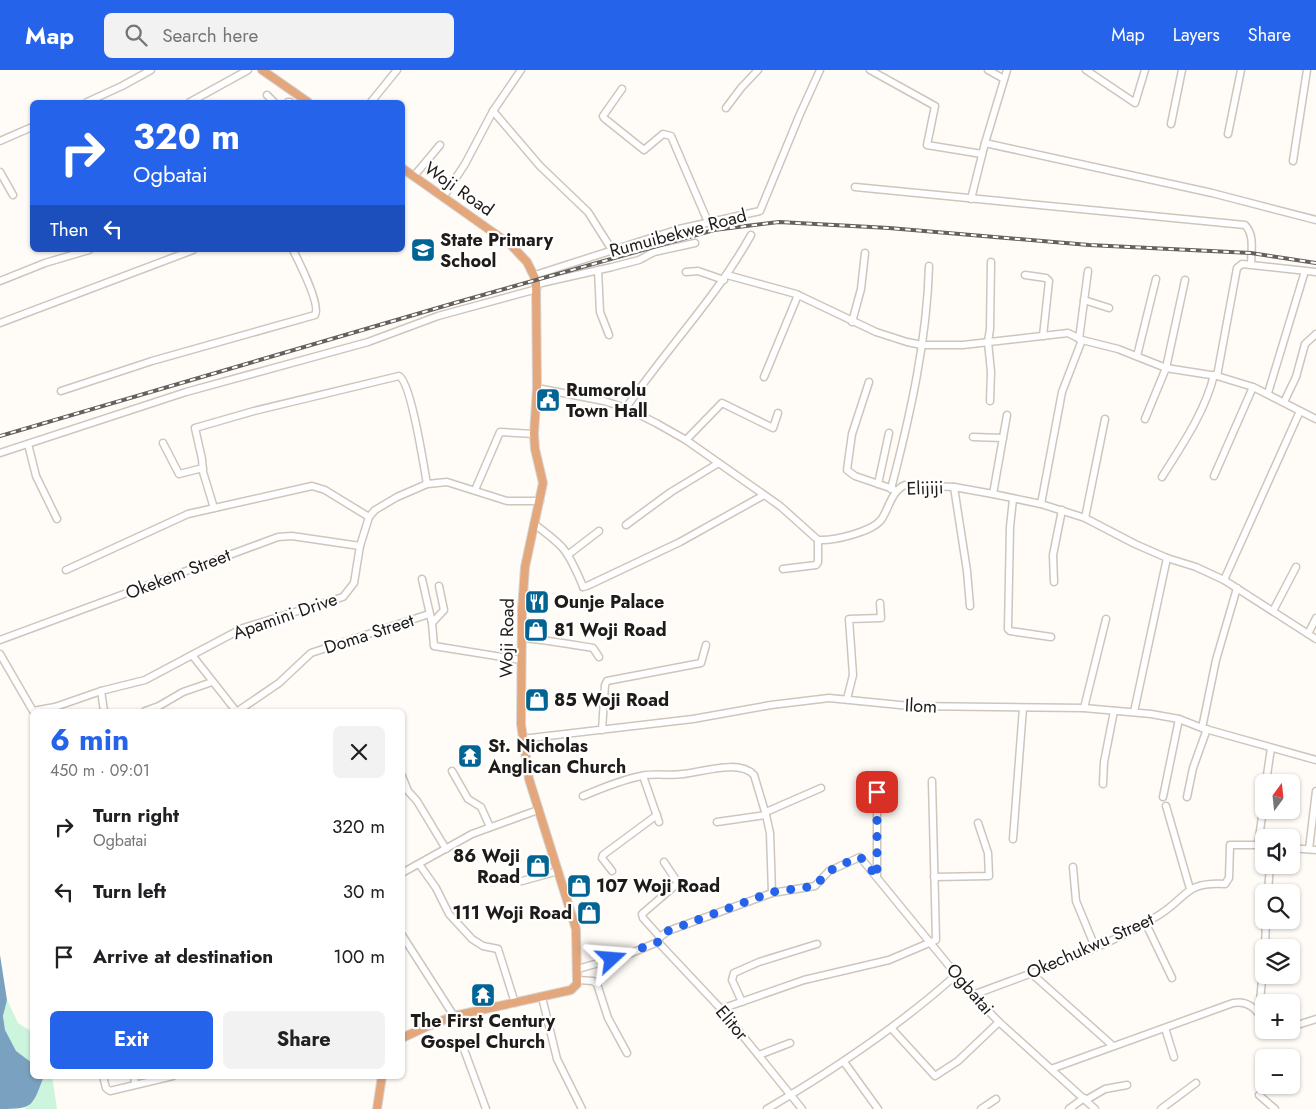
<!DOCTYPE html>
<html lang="en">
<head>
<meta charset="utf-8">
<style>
  body { margin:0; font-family:Jost,sans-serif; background:#f2f2f2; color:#202124; height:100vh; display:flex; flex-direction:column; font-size:19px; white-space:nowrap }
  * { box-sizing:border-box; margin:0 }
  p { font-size:16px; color:#757577 }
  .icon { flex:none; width:28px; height:28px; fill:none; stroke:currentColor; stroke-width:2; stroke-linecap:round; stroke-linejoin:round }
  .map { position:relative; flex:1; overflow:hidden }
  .panel { position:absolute; left:30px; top:639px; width:375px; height:370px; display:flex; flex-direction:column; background:#fff; border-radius:8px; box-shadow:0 1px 4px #0004 }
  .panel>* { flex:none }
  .banner { position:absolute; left:30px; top:30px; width:375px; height:152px; border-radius:8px; box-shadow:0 1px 4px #0004; background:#2563eb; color:#fff; overflow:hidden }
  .needle { width:32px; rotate:15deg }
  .buttons { position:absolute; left:1255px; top:704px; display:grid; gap:10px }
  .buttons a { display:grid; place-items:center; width:45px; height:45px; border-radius:8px; background:#fff; box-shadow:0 1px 4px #0004; font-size:25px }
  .pin { position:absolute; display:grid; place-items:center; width:42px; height:42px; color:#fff; margin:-21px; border-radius:10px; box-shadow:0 2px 8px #0006 }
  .me { position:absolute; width:55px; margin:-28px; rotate:71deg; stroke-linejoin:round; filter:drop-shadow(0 0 4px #0008) }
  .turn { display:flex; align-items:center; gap:18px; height:105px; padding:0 20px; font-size:22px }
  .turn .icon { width:65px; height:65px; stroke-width:2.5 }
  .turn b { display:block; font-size:35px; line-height:42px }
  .then { display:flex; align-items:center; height:48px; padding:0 20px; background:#0003; gap:10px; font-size:19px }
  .round { display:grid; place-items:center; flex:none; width:52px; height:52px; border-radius:8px; background:#f2f2f2 }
  .headline { display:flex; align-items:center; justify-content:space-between; height:85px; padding:0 20px }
  h1 { font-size:30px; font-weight:700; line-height:38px; color:#2563eb }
  .button { display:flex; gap:10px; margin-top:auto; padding:10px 20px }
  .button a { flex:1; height:58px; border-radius:8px; background:#2563eb; color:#fff; font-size:20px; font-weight:700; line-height:58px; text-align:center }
  .button a+a { background:#f2f2f2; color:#202124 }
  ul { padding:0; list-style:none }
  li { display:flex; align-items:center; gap:15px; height:65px; padding:0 20px }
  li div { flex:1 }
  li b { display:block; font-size:19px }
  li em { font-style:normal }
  header { display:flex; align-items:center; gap:30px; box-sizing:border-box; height:70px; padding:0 25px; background:#2563eb; color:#fff }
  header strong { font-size:24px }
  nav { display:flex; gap:28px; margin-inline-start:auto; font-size:18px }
  .search { width:350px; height:45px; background:#f2f2f2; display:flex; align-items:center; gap:12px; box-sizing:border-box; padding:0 18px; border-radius:8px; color:#757577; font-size:19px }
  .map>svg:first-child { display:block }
  .green { fill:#cdf4dc }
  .water { fill:#7aa2c0 }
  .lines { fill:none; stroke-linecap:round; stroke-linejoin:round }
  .minor-casing { stroke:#cec6bc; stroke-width:9 }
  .major-casing { stroke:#d6d6d5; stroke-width:10 }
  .minor { stroke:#fff; stroke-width:6 }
  .major { stroke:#e4a77c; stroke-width:8 }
  .rail-casing { stroke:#64605d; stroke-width:4 }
  .rail { stroke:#fff; stroke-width:2; stroke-dasharray:5.5; stroke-linecap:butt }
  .route { stroke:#2563eb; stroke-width:9; stroke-dasharray:0 16.2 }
  .labels { text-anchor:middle; stroke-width:4.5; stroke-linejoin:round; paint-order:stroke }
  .street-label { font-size:18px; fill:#1e1b18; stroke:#fff }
  .poi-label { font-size:18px; font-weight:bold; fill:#1e1b18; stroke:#fff; text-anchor:start }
</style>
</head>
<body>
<header>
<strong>Map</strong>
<div class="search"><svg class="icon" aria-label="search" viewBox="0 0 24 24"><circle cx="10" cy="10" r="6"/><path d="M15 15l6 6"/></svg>Search here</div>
<nav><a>Map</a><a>Layers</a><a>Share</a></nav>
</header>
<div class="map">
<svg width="1316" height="1039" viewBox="0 0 1316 1039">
  <rect width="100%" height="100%" fill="#fffbf7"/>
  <!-- green -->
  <g class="green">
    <path d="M7,930L18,953L29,960L32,959V993C27,990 20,986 16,982C4,969 0,945 7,930Z"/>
    <polygon points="44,1006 52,1006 57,1039 24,1039 34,1031"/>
  </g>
  <!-- water -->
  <path class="water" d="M0,885L7,930L3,946L5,960L16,981L32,993V1006H44C32,1037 34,1039 0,1039Z"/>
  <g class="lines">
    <defs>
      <g id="minor">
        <polyline points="870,0 935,36 927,75 982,84"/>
        <polyline points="988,0 1004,9"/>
        <polyline points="1086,0 1135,33 1145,0"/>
        <polyline points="622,19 603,46 604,48 644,80 663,64 671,66 708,152"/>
        <polyline points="267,25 274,32"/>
        <polyline points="87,32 122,16 151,0"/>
        <polyline points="190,32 248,0"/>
        <polyline points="288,32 290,32"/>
        <polyline points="371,32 397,0"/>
        <polyline points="726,38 741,18 758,0"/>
        <polyline points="493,41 540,96 588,142 612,180"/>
        <polyline points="1171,54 1182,0"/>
        <polyline points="1228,64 1241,0"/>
        <polyline points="0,71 32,57"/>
        <polyline points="985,73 1212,123 1316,150"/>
        <polyline points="1293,91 1307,0"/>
        <polyline points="0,102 13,125"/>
        <polyline points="414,106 440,75"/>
        <path d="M855,117L1245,155C1255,165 1251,182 1251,194"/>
        <polyline points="444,126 465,94 493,41 521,0"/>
        <polyline points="971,129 985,73 1007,0"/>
        <polyline points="598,200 600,242 609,265"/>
        <polyline points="686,202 698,201 724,210"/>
        <polyline points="535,205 679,159 760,141 800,44 820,0"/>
        <polyline points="727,205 796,224 876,262 907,272 922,275 963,275 1068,263 1082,270 1118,279 1166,298 1217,306 1253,317 1316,349"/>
        <polyline points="1025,205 1046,208 1049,211 1043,266"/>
        <polyline points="0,211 45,193 89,180"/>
        <polyline points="537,214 612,197 639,190 654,182 695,173"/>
        <polyline points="1084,230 1109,238"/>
        <polyline points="852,252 861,219 865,183"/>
        <polyline points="0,253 193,180"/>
        <polyline points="1079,269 1088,201"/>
        <polyline points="1137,286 1156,209"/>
        <polyline points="1217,306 1237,198 1242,194 1316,202"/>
        <polyline points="764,307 798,225"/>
        <polyline points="869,312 852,364 847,400 855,406 893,419"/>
        <path d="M537,318L604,331L626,338L656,353L686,370L780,436L818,470C834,471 871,462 881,450C889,439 891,421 905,415L954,417L993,424L1041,434L1085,448L1135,474L1167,488L1196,497L1224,510L1316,569"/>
        <path d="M61,321L152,291L315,245C321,235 299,192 293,180"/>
        <polyline points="1268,323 1305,201"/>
        <polyline points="990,331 991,302 988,272 990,259 991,192"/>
        <polyline points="1284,332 1296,307 1305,274 1316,264"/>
        <path d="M626,338C666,279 716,228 751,165"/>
        <polyline points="1145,349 1166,298 1185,210"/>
        <polyline points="973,367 1003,368"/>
        <polyline points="686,370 722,333 773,358 778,343"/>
        <polyline points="163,373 179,404 203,398"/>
        <polyline points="28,374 36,406 57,449"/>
        <polyline points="0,383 186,322 368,272 438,246 537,219"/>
        <polyline points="1214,406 1253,317"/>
        <path d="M1162,407C1182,375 1205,342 1214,305"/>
        <polyline points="878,414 889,363"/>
        <polyline points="954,417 967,501 970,536"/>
        <path d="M891,419C910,346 927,271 929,196"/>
        <polyline points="475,420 500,362 534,364"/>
        <polyline points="993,424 1007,345"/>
        <polyline points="1013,429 1010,457 1008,559 1010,561 1051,567"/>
        <polyline points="1041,434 1062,322 1082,270"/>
        <path d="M214,438L203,402L202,389L195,358L254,341L399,306C411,312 424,397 427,414"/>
        <polyline points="1085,448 1105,349"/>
        <path d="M534,454C564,476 567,479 582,514L583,517L587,516L680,472L764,425"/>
        <polyline points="626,455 671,422 717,394"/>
        <polyline points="569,484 599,461"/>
        <polyline points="783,499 816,495 818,492 818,470"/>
        <polyline points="66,500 188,444 312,416 325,420 369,447"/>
        <polyline points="422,509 432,553 434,576 521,590"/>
        <polyline points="1224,510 1300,341"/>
        <polyline points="1054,512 1053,485 1062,440"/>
        <polyline points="1273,541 1296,497"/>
        <polyline points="432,553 444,540 439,516"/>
        <polyline points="1308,564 1316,548"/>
        <path d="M522,568C547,570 569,574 593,578L599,587"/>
        <polyline points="0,570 278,467 292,466 360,476"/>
        <polyline points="0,584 33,641 55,637 101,621 145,610 243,558 343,527 354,513 360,476 369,447 375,440 397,427 427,414 447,412 507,431 540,431"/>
        <polyline points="192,585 236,641"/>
        <polyline points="101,621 104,641"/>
        <polyline points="847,629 853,605 849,549 881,548 880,533"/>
        <polyline points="1084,638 1106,549"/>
        <polyline points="145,641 159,636 183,622 212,612"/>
        <polyline points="238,641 279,613 311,583 429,544"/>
        <polyline points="1134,642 1167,488"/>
        <polyline points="1202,658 1216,590 1237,518"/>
        <polyline points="602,660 605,615 607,611 701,593 706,575"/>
        <polyline points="522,669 693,649 771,635 829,628 910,636 1084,638 1151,644 1179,649 1202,658 1316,690"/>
        <polyline points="452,701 468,729 481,737 490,757"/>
        <polyline points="402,706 408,721 417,731 446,779"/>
        <polyline points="643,706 659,752"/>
        <polyline points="1266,712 1271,678"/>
        <polyline points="1103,714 1104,692 1114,641"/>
        <polyline points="877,721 877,807"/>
        <path d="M583,726C602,718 621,710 641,706C654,703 670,706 683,704C702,702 739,689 754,705L766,745L770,763L772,823"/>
        <polyline points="1163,727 1179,649"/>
        <polyline points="1187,727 1193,698 1207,659"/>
        <polyline points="1166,736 1190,819"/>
        <polyline points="766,742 821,718"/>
        <polyline points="717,752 766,745"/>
        <polyline points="1013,769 1023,638"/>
        <polyline points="1258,775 1264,732"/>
        <polyline points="1291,778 1316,780"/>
        <polyline points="1309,779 1316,721"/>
        <polyline points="419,794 436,818 449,844 472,869 483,876 498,879 515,933"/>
        <polyline points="1073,797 1076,831 1095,877"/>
        <polyline points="612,801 602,788 603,785 657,745"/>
        <polyline points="402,803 472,764 538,740"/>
        <polyline points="934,807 989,806 988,783 978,753"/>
        <polyline points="522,811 558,801"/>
        <polyline points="1268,822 1270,795"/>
        <polyline points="1146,854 1172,908"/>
        <polyline points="402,865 454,946"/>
        <polyline points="660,867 643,848 642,844 678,813 664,792"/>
        <polyline points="658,872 721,939 802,1039"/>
        <polyline points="1265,878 1266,850"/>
        <polyline points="578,899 629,884 658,872 660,867 668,861 772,823 815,816 829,801 860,787 973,925 999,952 1095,1039"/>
        <polyline points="1031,903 1113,976"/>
        <polyline points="578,910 593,911 597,914 608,948 627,983"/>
        <path d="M973,925C1033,902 1105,879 1159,845C1189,826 1184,812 1225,814L1229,808L1230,775H1264"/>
        <polyline points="542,927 557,989 582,1039"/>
        <polyline points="742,932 732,910 734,903 759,892 817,874"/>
        <polyline points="721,939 804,910 889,890 936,870 932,711"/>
        <polyline points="1259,942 1264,889"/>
        <polyline points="1291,957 1316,949"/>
        <polyline points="1165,958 1174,987"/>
        <polyline points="892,959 935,1006 958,991 999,952"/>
        <polyline points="462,974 486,1039"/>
        <polyline points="759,985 790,973"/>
        <polyline points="844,992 878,1039"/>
        <path d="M1051,999L1233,933C1248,930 1256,939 1264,951"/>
        <polyline points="103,1006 106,1018 110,1021 173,1006"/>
        <polyline points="134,1006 135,1014"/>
        <polyline points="1259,1025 1275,1039"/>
        <polyline points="1086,1030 1105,1019 1127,1015"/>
        <path d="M767,1039C835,999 898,957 956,905"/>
        <polyline points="981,1039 996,1029"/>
        <polyline points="1069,1039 1084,1028"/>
        <polyline points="1161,1039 1196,1013"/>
      </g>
      <g id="major">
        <polyline points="262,0 308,32"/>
        <polyline points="402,98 511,175 527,192 536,210 537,318 534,364 535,379 543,413 525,497 522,540 521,654 529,709 576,859 577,914 571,920 454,946 428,956 402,968"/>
        <polyline points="377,1039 382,1006"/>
      </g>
    </defs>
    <!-- minor casing -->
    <use href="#minor" class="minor-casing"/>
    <!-- major casing -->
    <use href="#major" class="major-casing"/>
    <!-- minor -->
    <use href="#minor" class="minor"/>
    <!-- major -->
    <use href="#major" class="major"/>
    <defs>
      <polyline id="rail" points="0,366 458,232 714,160 779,152 889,158 1089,175 1251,183 1316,193"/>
    </defs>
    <!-- rail casing -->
    <use href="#rail" class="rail-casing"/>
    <!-- rail -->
    <use href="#rail" class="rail"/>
  </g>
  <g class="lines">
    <!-- route -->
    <polyline class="route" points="612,889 658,872 660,867 668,861 772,822 815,816 829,801 858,787 863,789 877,807 877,722"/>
  </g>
  <!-- icons -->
  <defs>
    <symbol id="school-square" viewBox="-11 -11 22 22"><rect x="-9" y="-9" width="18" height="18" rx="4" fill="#016493" stroke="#fff"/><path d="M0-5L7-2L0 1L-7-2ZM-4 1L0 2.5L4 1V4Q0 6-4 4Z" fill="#fff"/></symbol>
    <symbol id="civic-square" viewBox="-11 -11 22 22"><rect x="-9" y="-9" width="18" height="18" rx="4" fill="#016493" stroke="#fff"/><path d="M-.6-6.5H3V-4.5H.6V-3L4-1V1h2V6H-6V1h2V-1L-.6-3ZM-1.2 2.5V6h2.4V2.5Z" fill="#fff"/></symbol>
    <symbol id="restaurant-square" viewBox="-11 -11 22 22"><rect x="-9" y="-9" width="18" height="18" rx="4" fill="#016493" stroke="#fff"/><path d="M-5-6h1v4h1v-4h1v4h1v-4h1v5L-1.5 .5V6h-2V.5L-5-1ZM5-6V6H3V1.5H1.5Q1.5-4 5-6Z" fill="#fff"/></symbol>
    <symbol id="shop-square" viewBox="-11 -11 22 22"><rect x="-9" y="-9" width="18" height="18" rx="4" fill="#016493" stroke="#fff"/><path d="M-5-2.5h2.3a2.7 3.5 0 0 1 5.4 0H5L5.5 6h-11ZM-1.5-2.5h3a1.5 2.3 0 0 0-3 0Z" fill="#fff"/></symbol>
    <symbol id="temple-square" viewBox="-11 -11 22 22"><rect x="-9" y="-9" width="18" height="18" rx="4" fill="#016493" stroke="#fff"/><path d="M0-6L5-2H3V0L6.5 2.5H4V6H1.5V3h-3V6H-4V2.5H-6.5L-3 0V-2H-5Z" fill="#fff"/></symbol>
  </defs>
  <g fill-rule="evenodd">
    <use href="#school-square" x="409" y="166" width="28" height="28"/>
    <use href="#civic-square" x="534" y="316" width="28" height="28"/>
    <use href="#restaurant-square" x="523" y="518" width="28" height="28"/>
    <use href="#shop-square" x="522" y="546" width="28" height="28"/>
    <use href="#shop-square" x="523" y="616" width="28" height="28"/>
    <use href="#temple-square" x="456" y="672" width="28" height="28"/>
    <use href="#shop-square" x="524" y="782" width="28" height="28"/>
    <use href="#shop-square" x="565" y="802" width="28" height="28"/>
    <use href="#shop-square" x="575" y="829" width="28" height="28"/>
    <use href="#temple-square" x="469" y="911" width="28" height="28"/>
  </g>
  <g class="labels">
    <!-- street labels -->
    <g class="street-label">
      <text transform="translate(459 119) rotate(35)" y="6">Woji Road</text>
      <text transform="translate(678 163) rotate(-15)" y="6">Rumuibekwe Road</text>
      <text transform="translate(925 418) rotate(-2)" y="6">Elijiji</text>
      <text transform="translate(178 504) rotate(-21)" y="6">Okekem Street</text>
      <text transform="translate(285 546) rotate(-19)" y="6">Apamini Drive</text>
      <text transform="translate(369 564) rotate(-18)" y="6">Doma Street</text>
      <text transform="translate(507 568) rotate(-89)" y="6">Woji Road</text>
      <text transform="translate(921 636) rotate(3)" y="6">Ilom</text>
      <text transform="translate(1090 876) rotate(-24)" y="6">Okechukwu Street</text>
      <text transform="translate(970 919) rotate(49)" y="6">Ogbatai</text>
      <text transform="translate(732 953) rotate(50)" y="6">Elitor</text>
    </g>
    <!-- poi labels -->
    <g class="poi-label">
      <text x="440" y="176">State Primary<tspan x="440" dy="21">School</tspan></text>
      <text x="566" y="326">Rumorolu<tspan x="566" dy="21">Town Hall</tspan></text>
      <text x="554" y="538">Ounje Palace</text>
      <text x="554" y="566">81 Woji Road</text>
      <text x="554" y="636">85 Woji Road</text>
      <text x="488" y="682">St. Nicholas<tspan x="488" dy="21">Anglican Church</tspan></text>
      <text x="520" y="792" text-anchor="end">86 Woji<tspan x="520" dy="21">Road</tspan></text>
      <text x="596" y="822">107 Woji Road</text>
      <text x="572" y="849" text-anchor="end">111 Woji Road</text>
      <text x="483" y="957" text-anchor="middle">The First Century<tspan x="483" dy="21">Gospel Church</tspan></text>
    </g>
  </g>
</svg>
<div class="buttons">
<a><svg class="needle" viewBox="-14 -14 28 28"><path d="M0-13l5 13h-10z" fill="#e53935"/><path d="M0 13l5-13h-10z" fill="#757577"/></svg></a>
<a><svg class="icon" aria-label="sound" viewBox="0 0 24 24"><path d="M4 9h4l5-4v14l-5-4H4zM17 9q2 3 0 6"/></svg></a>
<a><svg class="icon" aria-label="search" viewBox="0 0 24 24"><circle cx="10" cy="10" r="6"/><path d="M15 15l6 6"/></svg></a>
<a><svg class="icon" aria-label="layers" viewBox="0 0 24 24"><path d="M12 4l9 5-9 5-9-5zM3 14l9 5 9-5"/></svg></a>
<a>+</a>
<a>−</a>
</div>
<div class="pin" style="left:877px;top:722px;background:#d93025"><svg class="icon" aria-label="arrive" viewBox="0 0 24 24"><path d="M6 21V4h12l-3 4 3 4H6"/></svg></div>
<svg class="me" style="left:612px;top:889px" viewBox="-20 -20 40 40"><path d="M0-17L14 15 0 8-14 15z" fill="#2563eb" stroke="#fff" stroke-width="4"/></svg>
<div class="banner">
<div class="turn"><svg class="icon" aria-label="right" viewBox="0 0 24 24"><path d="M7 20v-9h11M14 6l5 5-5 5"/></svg><div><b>320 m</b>Ogbatai</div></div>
<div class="then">Then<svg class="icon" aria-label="left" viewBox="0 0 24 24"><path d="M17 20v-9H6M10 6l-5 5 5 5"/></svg></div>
</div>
<section class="panel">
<div class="headline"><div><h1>6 min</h1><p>450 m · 09:01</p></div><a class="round"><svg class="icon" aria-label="close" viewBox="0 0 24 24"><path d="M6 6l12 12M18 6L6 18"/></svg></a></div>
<ul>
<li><svg class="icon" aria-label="right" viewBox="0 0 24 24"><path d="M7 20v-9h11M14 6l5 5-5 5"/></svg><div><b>Turn right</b><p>Ogbatai</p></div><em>320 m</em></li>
<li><svg class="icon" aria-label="left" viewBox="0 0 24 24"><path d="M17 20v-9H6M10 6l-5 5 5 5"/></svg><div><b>Turn left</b></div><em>30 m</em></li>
<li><svg class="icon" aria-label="arrive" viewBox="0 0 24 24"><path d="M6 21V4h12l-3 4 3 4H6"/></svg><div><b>Arrive at destination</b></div><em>100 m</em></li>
</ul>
<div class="button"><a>Exit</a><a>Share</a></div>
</section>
</div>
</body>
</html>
